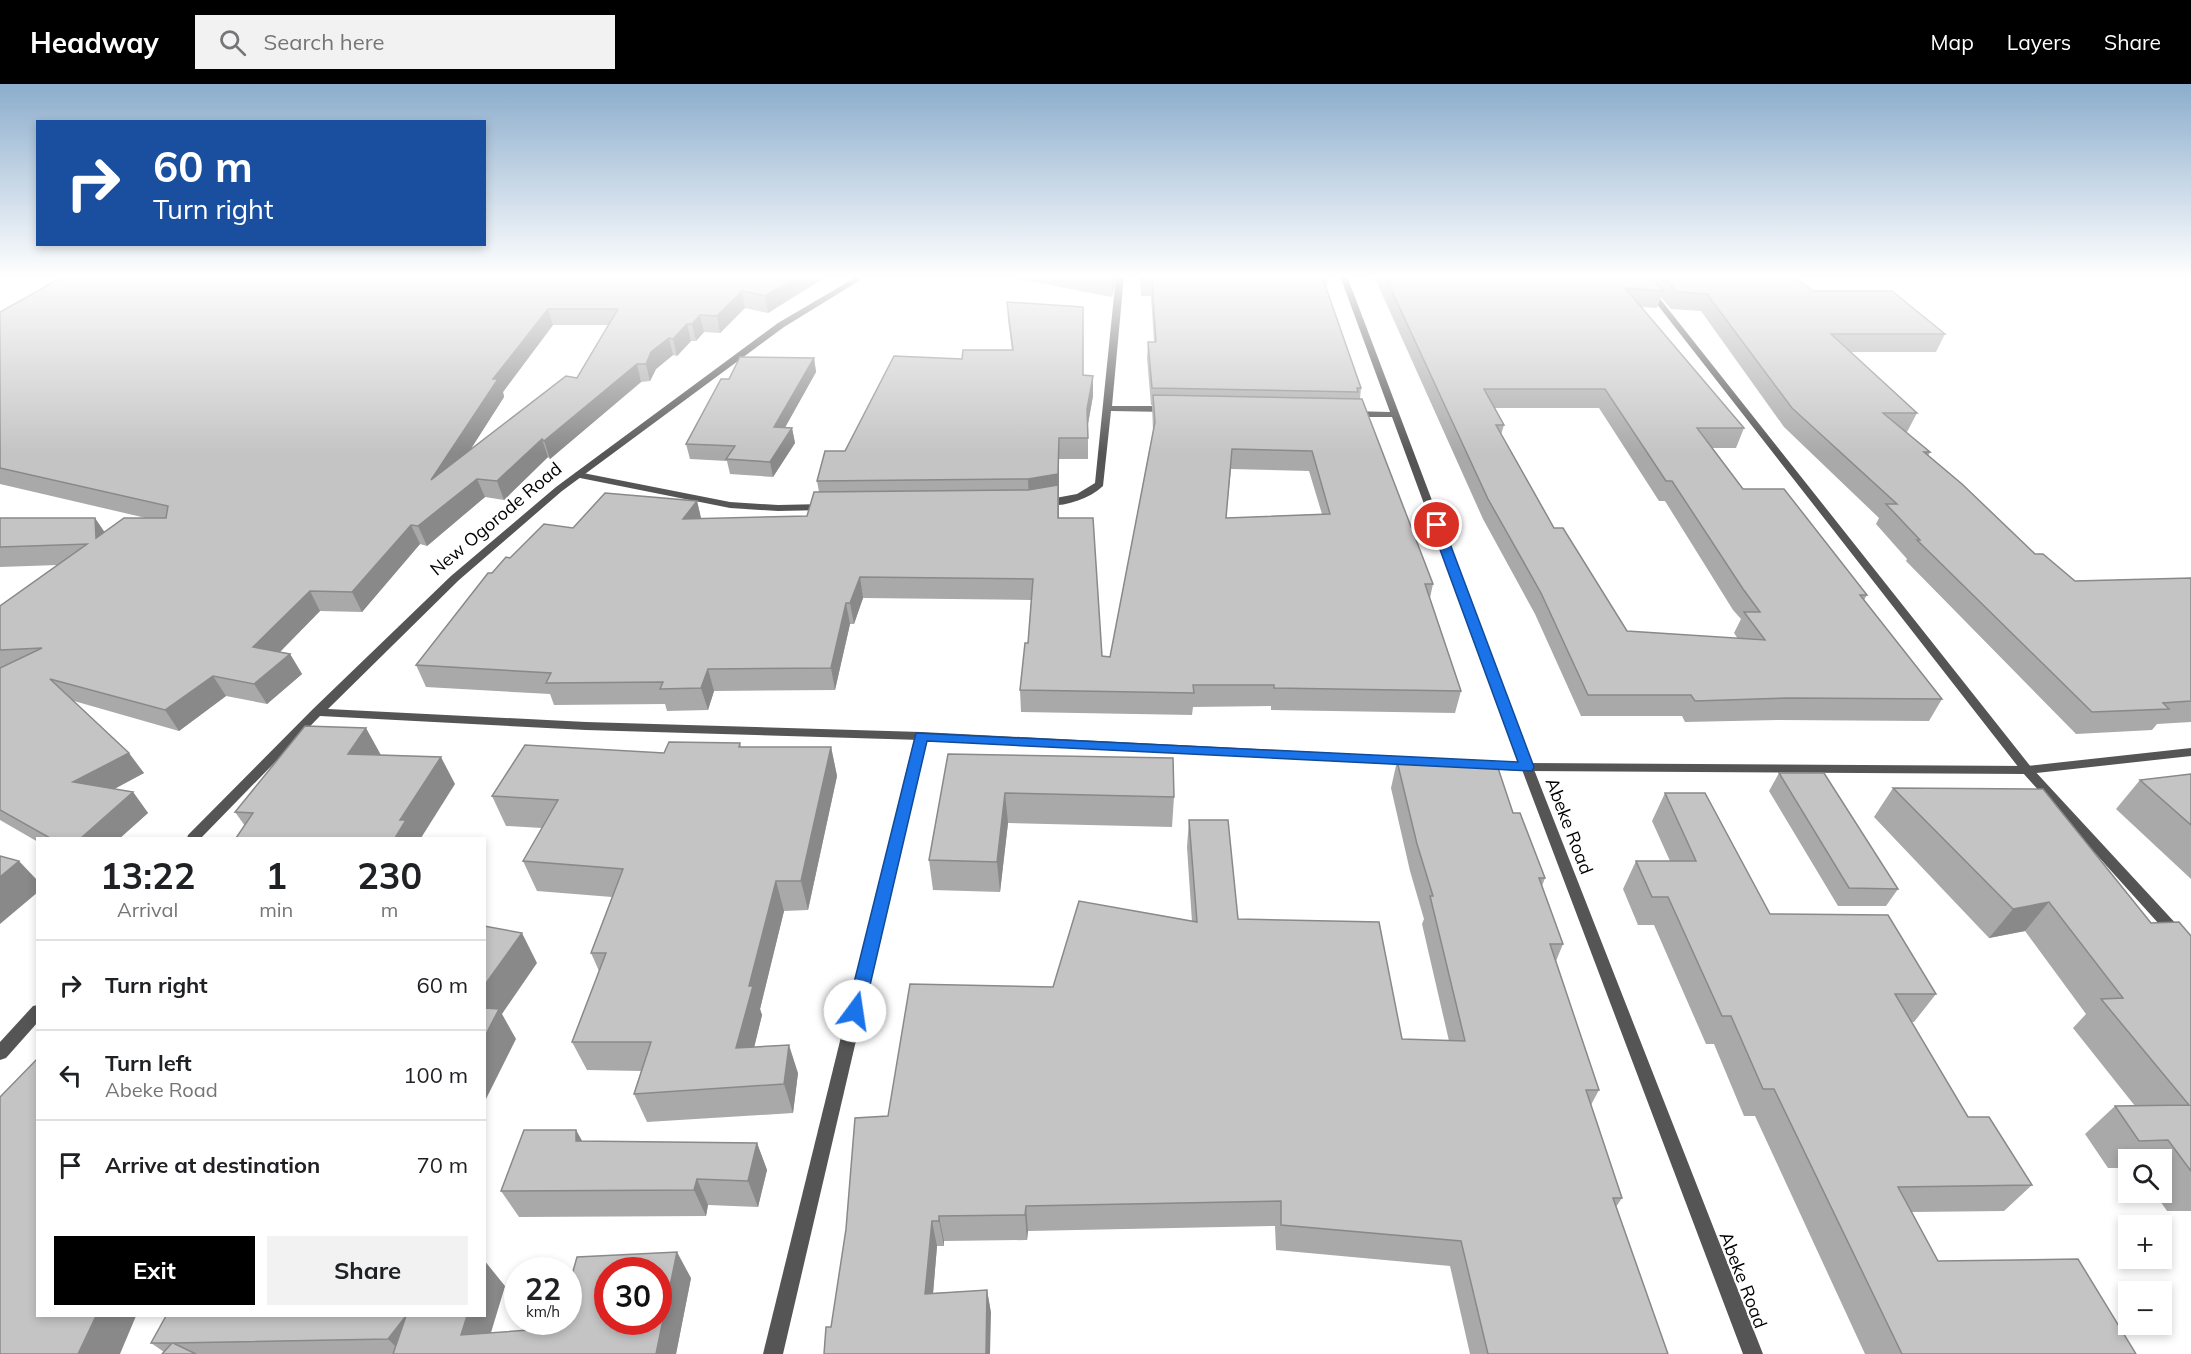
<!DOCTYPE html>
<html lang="en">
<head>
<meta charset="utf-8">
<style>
  body { margin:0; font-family:Mulish,sans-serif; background:#f2f2f2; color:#202124; height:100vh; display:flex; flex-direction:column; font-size:22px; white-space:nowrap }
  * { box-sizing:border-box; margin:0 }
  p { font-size:20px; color:#757577 }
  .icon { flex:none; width:33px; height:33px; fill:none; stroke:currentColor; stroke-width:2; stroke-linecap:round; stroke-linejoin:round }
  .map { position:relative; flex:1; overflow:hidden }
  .details { position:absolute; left:36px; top:753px; width:450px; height:480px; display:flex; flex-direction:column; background:#fff; border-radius:0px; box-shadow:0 3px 9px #0003 }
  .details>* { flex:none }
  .hud { position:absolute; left:36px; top:36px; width:450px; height:126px; border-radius:0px; box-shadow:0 3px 9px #0003; background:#1a4fa0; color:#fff; overflow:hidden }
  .fabs { position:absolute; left:2118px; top:1065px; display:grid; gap:12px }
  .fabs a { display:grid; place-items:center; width:54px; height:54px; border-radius:0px; background:#fff; box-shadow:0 3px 9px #0003; font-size:30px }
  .speed { position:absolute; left:504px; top:1173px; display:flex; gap:12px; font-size:30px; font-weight:700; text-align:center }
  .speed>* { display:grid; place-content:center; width:78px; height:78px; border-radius:50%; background:#fff; box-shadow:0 3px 9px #0003; line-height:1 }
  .speed small { font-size:15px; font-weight:400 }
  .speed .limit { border:9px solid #d22; background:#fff; color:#111 }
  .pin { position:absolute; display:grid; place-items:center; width:51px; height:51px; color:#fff; margin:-26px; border:3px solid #fff; border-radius:50%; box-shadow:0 2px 6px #0007 }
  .me { position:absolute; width:66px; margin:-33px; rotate:14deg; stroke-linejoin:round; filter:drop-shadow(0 0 4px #0008) }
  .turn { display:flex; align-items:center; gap:21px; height:126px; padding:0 18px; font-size:27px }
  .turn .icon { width:78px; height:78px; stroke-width:2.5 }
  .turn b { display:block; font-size:42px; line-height:51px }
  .eta { display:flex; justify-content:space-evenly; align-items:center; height:102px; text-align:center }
  .eta b { font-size:36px; font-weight:700; line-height:42px }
  .cta { display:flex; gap:12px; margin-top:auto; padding:12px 18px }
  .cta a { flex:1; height:69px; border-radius:0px; background:#000; color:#fff; font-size:24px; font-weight:700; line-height:69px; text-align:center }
  .cta a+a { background:#f2f2f2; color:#202124 }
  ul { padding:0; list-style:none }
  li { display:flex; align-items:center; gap:18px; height:90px; padding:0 18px; border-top:2px solid #e0e0e0 }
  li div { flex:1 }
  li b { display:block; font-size:22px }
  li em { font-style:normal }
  header { display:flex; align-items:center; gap:36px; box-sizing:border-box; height:84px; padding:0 30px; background:#000; color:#fff }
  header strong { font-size:28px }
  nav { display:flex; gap:33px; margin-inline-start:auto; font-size:21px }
  .search { width:420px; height:54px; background:#f2f2f2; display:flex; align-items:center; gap:15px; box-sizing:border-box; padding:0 21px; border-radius:0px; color:#757577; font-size:22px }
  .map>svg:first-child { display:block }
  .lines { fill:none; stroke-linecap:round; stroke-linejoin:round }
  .minor { fill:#555; fill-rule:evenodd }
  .tertiary { fill:#555; fill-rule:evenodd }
  .wall { fill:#a9a9a9; fill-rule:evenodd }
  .shaded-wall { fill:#898989 }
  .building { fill:#c4c4c4; stroke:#898989; stroke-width:1.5; fill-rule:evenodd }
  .route { fill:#1a73e8; stroke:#114b97; stroke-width:1.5 }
  .labels { text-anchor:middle; stroke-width:4.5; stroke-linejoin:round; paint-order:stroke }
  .street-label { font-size:18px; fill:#000; stroke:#fff }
</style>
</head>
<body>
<header>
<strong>Headway</strong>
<div class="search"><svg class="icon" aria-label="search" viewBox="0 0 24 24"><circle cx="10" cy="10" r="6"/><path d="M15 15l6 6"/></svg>Search here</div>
<nav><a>Map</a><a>Layers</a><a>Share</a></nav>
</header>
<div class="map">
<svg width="2191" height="1270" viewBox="0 0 2191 1270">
  <rect width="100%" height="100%" fill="#fff"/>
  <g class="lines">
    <!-- minor -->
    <g class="minor">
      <path d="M1116,192H1124L1112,322H1167L1171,325L1167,328L1111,327L1103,402C1087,417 1060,424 1039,421V417L1077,410L1095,399Z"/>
      <polygon points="1340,192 1347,192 1533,683 1763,1270 1743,1270 1521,683 1392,333 1352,333 1348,330 1352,327 1390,328"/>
      <polygon points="1635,192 1642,192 2031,683 2191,856 2191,872 2186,870 2023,689"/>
      <polygon points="578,388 730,418 778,421 824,420 829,423 824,426 778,427 730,424 575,393 575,389"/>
      <polygon points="921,648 927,652 783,1270 763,1270 915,652"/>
    </g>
    <!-- tertiary -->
    <g class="tertiary">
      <polygon points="858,192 867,192 784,243 562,407 459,496 328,625 586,638 921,648 1413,673 1417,674 1419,677 1417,680 921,656 586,646 320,632 201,754 187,754 188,751 313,625 451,492 556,403 778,239"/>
      <polygon points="2191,664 2191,672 2027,690 1527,687 1481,685 1475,681 1481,677 1527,679 2027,682"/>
      <polygon points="38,921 38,938 6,974 0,976 0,958 33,922"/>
    </g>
  </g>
  <!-- wall -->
  <g class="wall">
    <path d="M64,192H827L768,229L745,224L720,249L704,248L696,257H691L677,272L673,271L656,285L650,297L641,298L550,375L548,373L504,416L485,413L427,462L420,460L362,528L320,527L280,568L290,570L302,590L267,620L226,612L179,647L74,617L144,689L114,705L133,708L148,729L120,754H38V758L0,736V522L58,481L0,483V434L104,448L146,434L0,400V228ZM553,241H608L577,294L470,366L504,313L503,308Z"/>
    <polygon points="1003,192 1116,192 1112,213"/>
    <path d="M1140,192H1328L1327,201H1325L1361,304L1360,315L1433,500L1430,514L1461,607L1455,629L1271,626V622L1193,623L1192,631L1021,628L1020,606L1028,559L1031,516L863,514L854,540H850L835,606L714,607L708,626L667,627L665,620L554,621L550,610L426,603L416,581L492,489L510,474L573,444L697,417L701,435L807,432L819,408L817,397L845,367L962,275L1012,266L1008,237L1007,218L1083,291L1093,312L1088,340V375H1059V434L1102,572L1110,573L1153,347L1152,321H1151L1147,274L1148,258H1154L1151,212H1141ZM1231,385L1309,387L1322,430L1226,434Z"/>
    <path d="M1374,192H1794L1813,207L1945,250L1936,268H1851L1917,329L1907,348H1905L1930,368L1928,372L2035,470L2075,497L2191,494V638L2157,640L2152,646L2076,650L1906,477L1907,475L1876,440L1879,434L1784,343L1701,227L1671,225L1661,213L1657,224L1641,223L1744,344L1736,364H1712L1743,405L1867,511L1864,516L1942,615L1929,637L1778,636L1685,638L1682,632H1581L1535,530L1483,435ZM1494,324H1599L1659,417H1665L1733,526L1741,535L1734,549L1738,555L1627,547L1554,444L1501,351L1504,341Z"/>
    <polygon points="814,274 816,288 785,343 792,344 795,359 773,393 730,390 727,377 690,375 686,360 729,295"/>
    <polygon points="740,659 741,663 831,663 837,692 808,826 784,827 760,925 762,931 754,963 798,989 793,1029 647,1038 634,1010 641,987 587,986 572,958 599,887 591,869 612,813 537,807 523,777 542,744 506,742 492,712 664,669"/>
    <polygon points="948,670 1174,713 1172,743 1008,739 1000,808 933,806 929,776"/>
    <polygon points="381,671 455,700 245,742 235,728"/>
    <polygon points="1397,677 1513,729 1545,794 1542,802 1563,860 1556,877 1599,1006 1591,1021 1622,1114 1616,1123 1668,1270 1470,1270 1450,1182 1276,1166 1275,1142 1028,1147 1027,1156 944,1157 944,1162 937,1162 933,1209 987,1206 991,1229 831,1243 888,1032 1053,903 1192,838 1187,763 1189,736 1238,835 1402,955 1449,957 1422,840 1424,835 1410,787 1391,704"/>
    <polygon points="1779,689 1898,805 1886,822 1838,822 1769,707"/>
    <polygon points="2191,690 2191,795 2116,725 2140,696"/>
    <polygon points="1893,704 2151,839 2191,852 2191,1127 2167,1127 2154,1108 2162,1108 2162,1076 2128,1076 2128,1084 2108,1084 2085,1050 2115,1022 2135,1022 2073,944 2086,930 2025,847 1989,854 1874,733"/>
    <polygon points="1665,709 1770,830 1936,910 1914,938 1911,938 1968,1033 2032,1101 2004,1127 1912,1128 1938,1177 2136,1270 1865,1270 1755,1032 1744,1032 1714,960 1706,960 1654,841 1638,841 1623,805 1636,777 1670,777 1652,737"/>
    <polygon points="576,1046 582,1057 757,1059 767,1086 758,1123 708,1121 706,1132 519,1133 501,1107"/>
    <polygon points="691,1194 676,1270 162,1270 164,1268 151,1259 505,1202 491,1249 558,1244"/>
  </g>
  <!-- shaded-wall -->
  <g class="shaded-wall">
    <polygon points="799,192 827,192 768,229 765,212"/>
    <polygon points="1112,192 1116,192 1112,213"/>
    <polygon points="742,207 745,224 720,249 717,232"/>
    <polygon points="548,225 553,241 503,308 504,313 439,415 431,396 493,295"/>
    <polygon points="700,231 704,248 696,257 692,240"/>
    <polygon points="687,240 691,257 677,272 673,255"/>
    <polygon points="669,254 673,271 656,285 650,297 646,280 651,268"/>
    <polygon points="814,274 816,288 777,358 774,343"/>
    <polygon points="637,280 641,298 550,375 544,357"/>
    <polygon points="1093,292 1093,312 1087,345 1087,325"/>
    <polygon points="792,344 795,359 773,393 770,378"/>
    <polygon points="1059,354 1059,455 1029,416 1028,395"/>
    <polygon points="542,355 548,373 504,416 497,397"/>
    <polygon points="477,395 485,413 427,462 418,442"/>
    <polygon points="697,417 702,438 683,435"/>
    <polygon points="95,434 108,453 96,454"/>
    <polygon points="411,441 420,460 362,528 352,508"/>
    <polygon points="860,493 863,514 854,540 850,519"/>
    <polygon points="310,507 320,527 265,583 253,563"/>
    <polygon points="846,519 850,540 835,606 831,584"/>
    <polygon points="290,570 302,590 267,620 254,600"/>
    <polygon points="708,585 714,607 708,626 701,604"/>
    <polygon points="213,592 226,612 179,647 165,626"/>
    <polygon points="366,644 381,671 348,670"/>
    <polygon points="831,663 837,692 808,826 801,797"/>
    <polygon points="129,669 144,689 90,718 73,698"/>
    <polygon points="441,673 455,700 421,754 395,754 400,736"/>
    <polygon points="133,708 148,729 120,754 81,754"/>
    <polygon points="1005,709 1008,739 1000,808 997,778"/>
    <polygon points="19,777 38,797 38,808 0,840 0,793"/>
    <polygon points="776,797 784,827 760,925 762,931 747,993 736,964 749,902"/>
    <polygon points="2049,818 2025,847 1989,854 2013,825"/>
    <polygon points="522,849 537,879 502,930 516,955 484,1019 484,902"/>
    <polygon points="789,961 798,989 793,1029 784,1000"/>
    <polygon points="576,1046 591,1073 576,1057"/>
    <polygon points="757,1059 767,1086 758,1123 748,1097"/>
    <polygon points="697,1095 708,1121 706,1132 694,1106"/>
    <polygon points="1026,1122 1028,1147 1027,1156 1025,1131"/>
    <polygon points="939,1132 944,1157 944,1162 939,1137"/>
    <polygon points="932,1137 937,1162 931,1234 925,1210"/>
    <polygon points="677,1168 691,1194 676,1270 656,1270"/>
    <polygon points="484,1176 505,1202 484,1270 461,1251 467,1232 484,1232"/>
    <polygon points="987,1206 991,1229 990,1270 986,1270"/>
    <polygon points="96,1232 136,1232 120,1270 78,1270"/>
    <polygon points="406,1232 403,1270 388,1255"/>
  </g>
  <!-- building -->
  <g class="building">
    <path d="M64,192H799L765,212L742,207L717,232L700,231L692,240H687L673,255L669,254L651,268L646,280H637L544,357L542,355L497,397L477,395L418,442L411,441L352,508L310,507L253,563L290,570L254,600L213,592L165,626L50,595L129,669L73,698L133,708L81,754H50L0,726V584L42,564L0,566V522L87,460L0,463V434H95L96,454L124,434H166L168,422L0,384V228ZM548,225H618L577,294L566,292L431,396L498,295H493Z"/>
    <polygon points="1141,192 1322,192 1361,304 1357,304 1358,308 1152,304 1148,258 1156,258 1152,196 1142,196"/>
    <path d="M1385,192H1651L1663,207L1625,204L1744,344H1697L1743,405H1784L1867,511H1860L1942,615L1789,614L1695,617L1691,611H1588L1541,509L1488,415ZM1484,305H1605L1666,397H1672L1743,505L1760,528H1744L1765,556L1627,547L1563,444H1554L1496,341H1504Z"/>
    <polygon points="1663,192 1794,192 1813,207 1892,207 1945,250 1831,250 1917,329 1883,329 1930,368 1924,368 1962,400 2035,470 2043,470 2075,497 2191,494 2191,617 2163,619 2169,625 2092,628 1917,456 1920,456 1886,420 1897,420 1792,324 1707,210 1677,208"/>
    <polygon points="1007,218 1083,223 1083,291 1093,292 1087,325 1088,354 1059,354 1058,390 1028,395 817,397 825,367 845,367 894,272 962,275 963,266 1013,266"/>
    <polygon points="740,273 814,274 774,343 792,344 770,378 726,375 735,362 686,360 721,295 729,295"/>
    <path d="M1153,311L1362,315L1433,500H1425L1461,607L1274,604V601H1193L1194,609L1020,606L1025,559H1028L1033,495L860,493L850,519H846L831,584L708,585L701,604L660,605L663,598L546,599L551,589L416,581L488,489H492L506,473L510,474L544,440L573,444L605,409L697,417L683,435L807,432L814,408L1028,406L1058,401V434H1093L1102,572L1110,573L1155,338ZM1232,365L1312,367L1330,430L1226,434Z"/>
    <polygon points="305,642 366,644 348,670 441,673 400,736 406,736 395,754 236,754 253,729 235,728"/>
    <polygon points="669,658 740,659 739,663 831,663 801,797 776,797 749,902 753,902 736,964 789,961 784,1000 634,1010 651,958 572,958 606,869 591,869 623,785 523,777 558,716 492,712 525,661 664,669"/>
    <polygon points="948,670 1173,674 1174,713 1005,709 997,778 929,776"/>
    <polygon points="1397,677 1496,678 1513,729 1520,729 1545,794 1539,794 1563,860 1550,860 1599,1006 1586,1006 1622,1114 1613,1114 1668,1270 1488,1270 1461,1157 1281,1141 1281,1117 1026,1122 1025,1131 939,1132 939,1137 932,1137 925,1210 987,1206 986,1270 824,1270 826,1243 831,1243 846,1145 855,1034 888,1032 910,900 1053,903 1079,817 1197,838 1189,736 1228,736 1238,835 1379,838 1402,955 1465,957 1430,812 1433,812 1417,760"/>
    <polygon points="1779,689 1824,689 1898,805 1849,804"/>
    <polygon points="2191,690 2191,741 2140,696"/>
    <polygon points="1893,704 2043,705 2151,839 2179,838 2191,852 2191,1087 2168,1056 2139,1057 2115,1022 2189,1021 2101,915 2123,914 2049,818 2013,825"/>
    <polygon points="1665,709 1705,709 1770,830 1888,831 1936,910 1895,910 1968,1033 1989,1033 2032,1101 1898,1103 1938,1177 2078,1175 2136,1270 1902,1270 1774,1005 1763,1005 1731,932 1722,932 1668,813 1652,813 1636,777 1696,777"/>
    <polygon points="0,772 19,777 0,793"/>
    <polygon points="484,842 522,849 484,902"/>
    <polygon points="484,924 499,925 484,954"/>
    <polygon points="38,974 38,1232 96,1232 78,1270 0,1270 0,1013"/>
    <polygon points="524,1046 576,1046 576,1057 757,1059 748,1097 697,1095 694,1106 501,1107"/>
    <path d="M677,1168L656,1270H393L406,1232L388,1255L173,1259L196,1270H162L172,1259H151L166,1232H467L461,1251L558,1244L560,1238H568V1205L577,1173ZM608,1186H658V1238H608Z"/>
  </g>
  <!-- sky -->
  <linearGradient id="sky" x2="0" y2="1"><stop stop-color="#8cadcc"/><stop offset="0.52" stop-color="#fff"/><stop offset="1" stop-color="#fff" stop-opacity="0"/></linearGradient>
  <rect width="2191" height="370" fill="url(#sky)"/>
  <!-- route -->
  <polygon class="route" points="1437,437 1443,441 1534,683 1532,687 927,657 864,927 861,932 855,934 849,932 847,927 916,649 1518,678 1431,441"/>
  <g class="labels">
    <!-- street labels -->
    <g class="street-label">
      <text transform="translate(496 435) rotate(-40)" y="6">New Ogorode Road</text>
      <text transform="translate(1569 742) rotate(69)" y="6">Abeke Road</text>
      <text transform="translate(1743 1196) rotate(69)" y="6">Abeke Road</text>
    </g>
  </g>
</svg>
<div class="fabs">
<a><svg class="icon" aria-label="search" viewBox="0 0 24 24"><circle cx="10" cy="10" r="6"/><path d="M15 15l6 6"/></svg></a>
<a>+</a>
<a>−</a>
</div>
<div class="speed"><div>22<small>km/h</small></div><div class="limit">30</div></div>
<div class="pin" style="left:1437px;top:441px;background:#d93025"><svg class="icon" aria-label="arrive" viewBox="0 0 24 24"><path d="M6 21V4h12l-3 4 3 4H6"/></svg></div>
<svg class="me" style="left:855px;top:927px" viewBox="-20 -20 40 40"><circle r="19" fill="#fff"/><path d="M0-13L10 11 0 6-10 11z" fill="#1a73e8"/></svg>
<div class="hud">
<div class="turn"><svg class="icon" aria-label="right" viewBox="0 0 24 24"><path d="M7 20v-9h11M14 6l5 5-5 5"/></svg><div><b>60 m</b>Turn right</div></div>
</div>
<section class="details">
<div class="eta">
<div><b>13:22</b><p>Arrival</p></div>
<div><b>1</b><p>min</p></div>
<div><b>230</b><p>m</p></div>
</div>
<ul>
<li><svg class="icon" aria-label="right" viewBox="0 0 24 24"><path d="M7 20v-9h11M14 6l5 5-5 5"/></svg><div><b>Turn right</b></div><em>60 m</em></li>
<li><svg class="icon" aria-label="left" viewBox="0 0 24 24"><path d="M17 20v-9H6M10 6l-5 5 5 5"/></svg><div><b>Turn left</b><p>Abeke Road</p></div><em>100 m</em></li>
<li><svg class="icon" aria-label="arrive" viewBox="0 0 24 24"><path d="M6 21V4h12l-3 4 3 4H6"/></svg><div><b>Arrive at destination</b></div><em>70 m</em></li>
</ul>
<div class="cta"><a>Exit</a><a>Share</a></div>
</section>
</div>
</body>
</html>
